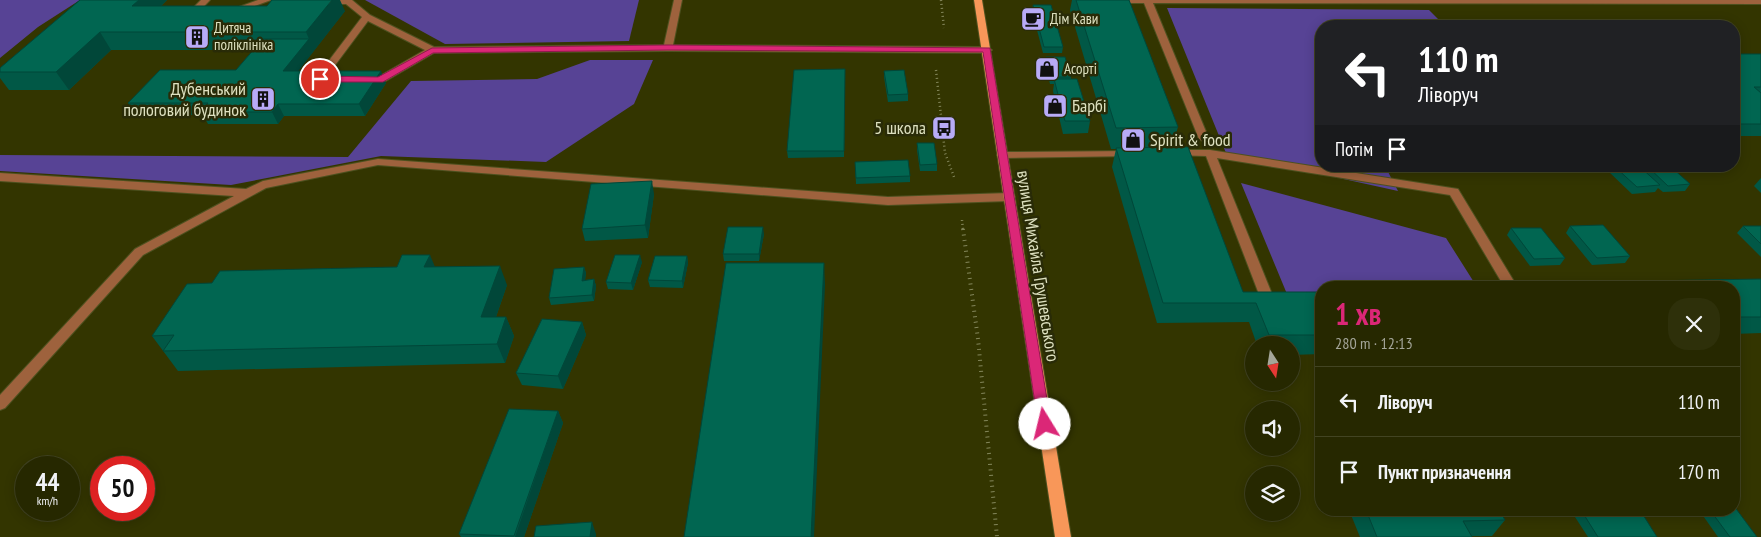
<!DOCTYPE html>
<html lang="uk">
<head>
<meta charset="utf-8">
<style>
  body { margin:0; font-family:"PT Sans Narrow",sans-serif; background:#2e300a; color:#f1f3f6; height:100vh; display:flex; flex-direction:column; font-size:19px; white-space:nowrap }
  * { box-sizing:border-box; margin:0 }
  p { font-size:16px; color:#a4a699 }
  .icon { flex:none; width:28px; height:28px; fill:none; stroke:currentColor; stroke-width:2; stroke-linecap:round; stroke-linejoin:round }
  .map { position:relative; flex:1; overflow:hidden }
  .drawer { position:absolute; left:1315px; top:281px; width:425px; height:235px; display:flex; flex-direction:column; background:#262800; border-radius:20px; box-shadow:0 2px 12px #0003,0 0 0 1px #424422 }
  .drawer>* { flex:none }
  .banner { position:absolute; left:1315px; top:20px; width:425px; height:152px; border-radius:20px; box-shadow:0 2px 12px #0003,0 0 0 1px #424422; background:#202124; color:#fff; overflow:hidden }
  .needle { width:32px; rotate:168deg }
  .buttons { position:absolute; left:1245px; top:336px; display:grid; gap:10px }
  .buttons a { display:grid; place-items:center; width:55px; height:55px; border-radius:50%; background:#262800; box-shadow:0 2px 12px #0003,0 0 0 1px #424422; font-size:25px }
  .speed { position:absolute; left:15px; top:456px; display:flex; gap:10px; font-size:25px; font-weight:700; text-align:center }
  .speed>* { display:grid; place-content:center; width:65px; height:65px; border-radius:50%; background:#262800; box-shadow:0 2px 12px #0003,0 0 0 1px #424422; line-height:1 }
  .speed small { font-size:12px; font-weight:400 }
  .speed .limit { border:8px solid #d22; background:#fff; color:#111 }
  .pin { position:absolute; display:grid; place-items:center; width:42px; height:42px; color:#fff; margin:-21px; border:2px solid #fff; border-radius:50%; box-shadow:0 1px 5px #0007 }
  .me { position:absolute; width:55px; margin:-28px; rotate:351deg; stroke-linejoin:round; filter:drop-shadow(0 0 4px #0008) }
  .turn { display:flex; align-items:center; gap:18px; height:105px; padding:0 20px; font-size:22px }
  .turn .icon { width:65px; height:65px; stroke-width:2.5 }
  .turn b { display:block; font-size:35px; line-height:42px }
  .then { display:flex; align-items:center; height:48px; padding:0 20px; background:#0003; gap:10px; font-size:19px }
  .round { display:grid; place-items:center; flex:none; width:52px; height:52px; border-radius:20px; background:#2e300a }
  .overview { display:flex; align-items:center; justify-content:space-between; height:85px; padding:0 20px }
  h1 { font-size:30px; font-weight:700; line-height:38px; color:#db2777 }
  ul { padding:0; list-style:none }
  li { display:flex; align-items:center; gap:15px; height:70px; padding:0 20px; border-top:1px solid #424422 }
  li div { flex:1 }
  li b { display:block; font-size:19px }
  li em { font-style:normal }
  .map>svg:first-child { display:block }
  .green { fill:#574395 }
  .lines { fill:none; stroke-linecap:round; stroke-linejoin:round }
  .minor-casing { stroke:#4e511f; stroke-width:2 }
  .major-casing { stroke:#4e511f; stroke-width:2 }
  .path-far1 { stroke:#84875b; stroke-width:2.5; stroke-dasharray:1 3; stroke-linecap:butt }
  .path { stroke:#84875b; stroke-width:4; stroke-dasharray:1 4.5; stroke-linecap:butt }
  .minor { fill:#9e623d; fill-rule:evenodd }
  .major { fill:#f89759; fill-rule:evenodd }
  .wall { fill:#015846 }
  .shaded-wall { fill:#014739 }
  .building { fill:#016651; stroke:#014739 }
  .route { fill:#db2777; stroke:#8e194d }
  .labels { text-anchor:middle; stroke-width:5; stroke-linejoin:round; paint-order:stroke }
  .far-poi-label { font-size:15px; fill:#dee1c0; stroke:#292b07; text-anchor:start }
  .poi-label { font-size:18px; fill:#dee1c0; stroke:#292b07; text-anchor:end }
  .street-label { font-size:18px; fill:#dee1c0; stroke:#292b07 }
</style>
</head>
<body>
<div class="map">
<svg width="1761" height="537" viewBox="0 0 1761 537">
  <rect width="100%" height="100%" fill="#333500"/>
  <!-- green -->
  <g class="green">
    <polygon points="0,0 80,0 38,27 0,58"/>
    <polygon points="365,0 639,0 629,41 445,44"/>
    <polygon points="1167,8 1429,10 1445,26 1321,26 1321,41 1318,41 1321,48 1321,166 1385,166 1398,191 1226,153"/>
    <polygon points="590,60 653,60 634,104 546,162 381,156 231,185 0,171 0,155 348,157 411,81 537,79"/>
    <polygon points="1241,183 1446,238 1477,287 1321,288 1321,294 1287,294"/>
  </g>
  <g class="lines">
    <defs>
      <g id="minor">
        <polygon points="201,0 210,0 192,19 186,19 186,15"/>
        <polygon points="258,0 271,0 236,13 233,14 228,11"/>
        <polygon points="321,0 352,0 370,15 434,47 664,45 674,0 682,0 673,45 987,47 992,50 987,53 668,51 434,53 384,82 367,82 362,79 367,76 378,77 425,50 368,21 327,76 332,79 331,81 320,82 315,79 362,17 346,4 325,4 322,3"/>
        <polygon points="1083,0 1761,0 1761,4 1153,3 1209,139 1204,142 1199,139 1144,3 1087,3"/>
        <polygon points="1173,150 1210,150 1458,189 1518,288 1505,288 1450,195 1217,158 1272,294 1280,296 1281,299 1280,302 1262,302 1206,156 1169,155 1168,153"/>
        <polygon points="1131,151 1136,154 1135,156 1003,158 997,155 1003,152"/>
        <polygon points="378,159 888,197 1009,193 1015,197 1009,201 888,205 378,165 266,188 143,255 5,408 0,410 0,395 135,249 234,196 0,181 0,173 246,189 263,181"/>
      </g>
      <polygon id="major" points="974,0 982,0 1071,537 1055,537"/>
    </defs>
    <!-- minor casing -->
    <use href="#minor" class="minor-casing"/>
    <!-- major casing -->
    <use href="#major" class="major-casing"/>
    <!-- path-far1 -->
    <g class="path-far1">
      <polyline points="941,0 944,28"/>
      <polyline points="936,70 945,153 954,177"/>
      <polyline points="962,220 963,230"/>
    </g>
    <!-- path -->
    <polyline class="path" points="963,229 978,339 997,537"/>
    <!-- minor -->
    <use href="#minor" class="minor"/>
    <!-- major -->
    <use href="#major" class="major"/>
  </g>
  <!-- wall -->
  <g class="wall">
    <polygon points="80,0 167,0 161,6 345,11 298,71 386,83 365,116 284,116 278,124 208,124 203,115 136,115 128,103 236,70 253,50 111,50 69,90 9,90 0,78 0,68"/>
    <polygon points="1072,0 1129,0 1178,127 1172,147 1243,292 1321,292 1321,354 1291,355 1291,345 1257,345 1249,322 1157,323 1112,167 1116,149 1111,149 1070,10"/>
    <polygon points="1033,5 1063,47 1062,53 1043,53 1032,11"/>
    <rect x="1734" y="54" width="27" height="82"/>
    <polygon points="1046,57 1071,77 1071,79 1090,121 1088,133 1063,134 1053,91 1054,84 1050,84 1045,64"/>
    <polygon points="845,69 844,157 788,158 787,151"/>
    <polygon points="884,71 908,94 908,101 888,102 884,77"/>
    <polygon points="917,143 937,164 937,171 920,171 917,150"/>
    <polygon points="855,162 910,176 910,182 856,184"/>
    <polygon points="1611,166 1639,166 1641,168 1643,166 1670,166 1690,184 1685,191 1663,192 1658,188 1655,192 1632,194 1608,171"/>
    <polygon points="1761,178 1761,193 1754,186"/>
    <polygon points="654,194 648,238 585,241 582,229"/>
    <polygon points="1570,226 1630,256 1625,263 1592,265 1566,233"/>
    <polygon points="1743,226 1761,226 1761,257 1737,233"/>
    <polygon points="1511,228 1565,258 1560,265 1530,266 1507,235"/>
    <polygon points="764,234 759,261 724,261 723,254"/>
    <polygon points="687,256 688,263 683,288 650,287 648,280"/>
    <polygon points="642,262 633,290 608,289 606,282"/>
    <polygon points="435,267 507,285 496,317 506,317 514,336 505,363 178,371 152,336"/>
    <polygon points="584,267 586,273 585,280 594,279 596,286 594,301 551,305 549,298"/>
    <polygon points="1761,279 1761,333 1734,334 1734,288 1643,288 1647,281"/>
    <polygon points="582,322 586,335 563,389 522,385 516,373"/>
    <polygon points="558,411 563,423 524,537 461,537 459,534"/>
    <polygon points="1349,510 1499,510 1505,520 1492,536 1360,537"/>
    <polygon points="1581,510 1657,537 1588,537 1575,517"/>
    <polygon points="1699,510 1734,510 1757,537 1718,537"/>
  </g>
  <!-- shaded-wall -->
  <g class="shaded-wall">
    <polygon points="139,0 167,0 143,24 132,6"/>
    <polygon points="332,0 340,0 345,11 289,83 283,71 309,39 306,32"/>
    <polygon points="100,32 111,50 69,90 56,72"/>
    <polygon points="381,71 386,83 365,116 359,104"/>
    <polygon points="278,104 284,116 278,124 272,112"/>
    <polygon points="652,181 654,194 648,238 645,225"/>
    <polygon points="763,227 764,234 759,261 759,254"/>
    <polygon points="430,255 438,274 424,267"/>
    <polygon points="640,255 642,262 633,290 631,283"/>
    <polygon points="687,256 688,263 683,288 682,281"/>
    <polygon points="824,263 825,285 814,537 811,537"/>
    <polygon points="500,266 507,285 489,337 481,317"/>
    <polygon points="584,267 586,273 584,288 582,281"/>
    <polygon points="594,279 596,286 594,301 592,295"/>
    <polygon points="506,317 514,336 505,363 497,344"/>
    <polygon points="582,322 586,335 563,389 558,376"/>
    <polygon points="558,411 563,423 524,537 515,537"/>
    <polygon points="592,522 596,534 596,537 590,537"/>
  </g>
  <!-- building -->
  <g class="building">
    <polygon points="80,0 139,0 132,6 267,6 272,0 332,0 306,32 100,32 56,72 0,72 0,68"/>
    <polygon points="1076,0 1129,0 1178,127 1116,128"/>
    <polygon points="1033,5 1051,5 1063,47 1044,47"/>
    <polygon points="1600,23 1686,23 1690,26 1603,26"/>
    <polygon points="263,39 309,39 283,71 381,71 359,104 278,104 272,112 201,112 208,103 128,103 160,70 236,70"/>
    <polygon points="1734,54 1761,54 1761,87 1754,87 1761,93 1761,124 1734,124"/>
    <polygon points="1046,57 1065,57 1071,77 1051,77"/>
    <polygon points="845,69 844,151 787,151 794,70"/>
    <polygon points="904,70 908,94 888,95 884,71"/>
    <polygon points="1054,79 1077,79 1090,121 1065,121"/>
    <polygon points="917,143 934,143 937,164 920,165"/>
    <polygon points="1188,147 1243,292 1321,292 1321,335 1269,335 1256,303 1163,303 1116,148"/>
    <polygon points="908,160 910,176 856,178 855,162"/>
    <polygon points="1614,166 1639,166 1660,185 1637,187"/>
    <polygon points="1647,166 1670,166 1690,184 1668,186"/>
    <polygon points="652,181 645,225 582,229 591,184"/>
    <polygon points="1603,225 1630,256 1597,258 1570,226"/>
    <polygon points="1743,226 1761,226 1761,244"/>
    <polygon points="728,227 763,227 759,254 723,254"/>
    <polygon points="1511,228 1541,228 1565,258 1534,259"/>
    <polygon points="402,255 430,255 424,267 500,266 481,317 506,317 497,344 163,351 174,335 152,336 187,284 212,283 220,271 397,267"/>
    <polygon points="615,255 640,255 631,283 606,282"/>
    <polygon points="655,256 687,256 682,281 648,280"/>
    <polygon points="726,263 824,263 811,537 684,537"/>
    <polygon points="584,267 582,281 594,279 592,295 549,298 554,269"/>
    <polygon points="1761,279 1761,317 1734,317 1734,288 1652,288 1647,281"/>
    <polygon points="542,319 582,322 558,376 516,373"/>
    <polygon points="509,409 558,411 514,536 459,534"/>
    <polygon points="1734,506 1757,537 1730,537 1710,510 1734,510"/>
    <polygon points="1366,510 1499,510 1505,520 1463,521 1472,537 1377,537"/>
    <polygon points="1581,510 1640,510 1657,537 1598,537"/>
    <polygon points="592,522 590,537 534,537 536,526"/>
  </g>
  <!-- route -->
  <polygon class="route" points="668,45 990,48 1051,424 1050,428 1045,429 1040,428 1038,424 983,52 668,50 433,53 383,82 320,82 315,79 320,76 378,77 432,48"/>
  <!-- icons -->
  <defs>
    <symbol id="cafe-square" viewBox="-11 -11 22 22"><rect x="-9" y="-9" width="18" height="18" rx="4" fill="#b8abf7" stroke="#292b07"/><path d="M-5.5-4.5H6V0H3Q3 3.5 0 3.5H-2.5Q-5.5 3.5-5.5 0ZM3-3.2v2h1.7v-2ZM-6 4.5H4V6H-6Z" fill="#111"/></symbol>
    <symbol id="building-square" viewBox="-11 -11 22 22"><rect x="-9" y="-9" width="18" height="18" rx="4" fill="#b8abf7" stroke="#292b07"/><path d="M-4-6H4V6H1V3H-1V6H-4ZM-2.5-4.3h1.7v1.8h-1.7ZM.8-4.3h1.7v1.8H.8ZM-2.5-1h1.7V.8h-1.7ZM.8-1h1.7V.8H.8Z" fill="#111"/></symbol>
    <symbol id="shop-square" viewBox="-11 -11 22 22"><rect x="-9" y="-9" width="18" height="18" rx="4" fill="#b8abf7" stroke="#292b07"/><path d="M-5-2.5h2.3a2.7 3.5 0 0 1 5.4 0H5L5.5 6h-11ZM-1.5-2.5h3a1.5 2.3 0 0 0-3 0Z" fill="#111"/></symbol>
    <symbol id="bus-square" viewBox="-11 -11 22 22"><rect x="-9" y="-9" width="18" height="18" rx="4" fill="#b8abf7" stroke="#292b07"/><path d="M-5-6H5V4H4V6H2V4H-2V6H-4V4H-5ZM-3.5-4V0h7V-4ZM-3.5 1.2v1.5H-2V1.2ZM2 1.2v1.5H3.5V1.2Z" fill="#111"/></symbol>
  </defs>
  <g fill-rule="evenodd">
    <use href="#cafe-square" x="1019" y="5" width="28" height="28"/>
    <use href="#building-square" x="183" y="23" width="28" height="28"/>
    <use href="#shop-square" x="1033" y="55" width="28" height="28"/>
    <use href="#building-square" x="249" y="85" width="28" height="28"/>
    <use href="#shop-square" x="1041" y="92" width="28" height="28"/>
    <use href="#bus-square" x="930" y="114" width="28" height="28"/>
    <use href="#shop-square" x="1119" y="126" width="28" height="28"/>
  </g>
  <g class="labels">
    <!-- far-poi labels -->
    <g class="far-poi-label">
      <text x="1050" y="24">Дім Кави</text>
      <text x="214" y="33">Дитяча<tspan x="214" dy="17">поліклініка</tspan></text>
      <text x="1064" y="74">Асорті</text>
    </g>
    <!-- poi labels -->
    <g class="poi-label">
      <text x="246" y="95">Дубенський<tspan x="246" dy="21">пологовий будинок</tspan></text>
      <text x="1072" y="112" text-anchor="start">Барбі</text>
      <text x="926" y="134">5 школа</text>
      <text x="1150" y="146" text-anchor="start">Spirit &amp; food</text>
    </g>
    <!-- street labels -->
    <g class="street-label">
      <text transform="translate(1038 266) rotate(81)" y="6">вулиця Михайла Грушевського</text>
    </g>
  </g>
</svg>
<div class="buttons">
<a><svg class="needle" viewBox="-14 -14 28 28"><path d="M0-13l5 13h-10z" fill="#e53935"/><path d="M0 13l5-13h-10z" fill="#a4a699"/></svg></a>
<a><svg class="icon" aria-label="sound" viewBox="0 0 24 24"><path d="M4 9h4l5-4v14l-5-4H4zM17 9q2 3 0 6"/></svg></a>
<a><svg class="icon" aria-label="layers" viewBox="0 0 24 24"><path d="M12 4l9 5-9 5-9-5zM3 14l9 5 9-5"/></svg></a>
</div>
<div class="speed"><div>44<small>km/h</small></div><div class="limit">50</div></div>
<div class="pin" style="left:320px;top:79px;background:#d93025"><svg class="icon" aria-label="arrive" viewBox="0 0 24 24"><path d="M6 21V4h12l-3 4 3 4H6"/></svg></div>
<svg class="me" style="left:1045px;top:424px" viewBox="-20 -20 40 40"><circle r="19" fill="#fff"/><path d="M0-13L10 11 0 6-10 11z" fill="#db2777"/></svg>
<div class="banner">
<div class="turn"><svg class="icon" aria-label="left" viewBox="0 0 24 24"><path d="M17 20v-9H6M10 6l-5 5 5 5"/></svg><div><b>110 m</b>Ліворуч</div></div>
<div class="then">Потім<svg class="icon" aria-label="arrive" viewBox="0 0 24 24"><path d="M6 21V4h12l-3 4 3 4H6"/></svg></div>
</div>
<section class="drawer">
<div class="overview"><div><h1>1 хв</h1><p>280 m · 12:13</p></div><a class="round"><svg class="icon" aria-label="close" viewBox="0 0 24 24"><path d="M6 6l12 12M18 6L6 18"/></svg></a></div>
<ul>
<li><svg class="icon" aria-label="left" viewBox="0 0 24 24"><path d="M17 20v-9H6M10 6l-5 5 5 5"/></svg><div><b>Ліворуч</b></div><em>110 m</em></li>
<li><svg class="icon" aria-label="arrive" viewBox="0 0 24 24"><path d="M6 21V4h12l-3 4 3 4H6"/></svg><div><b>Пункт призначення</b></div><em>170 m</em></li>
</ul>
</section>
</div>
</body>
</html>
